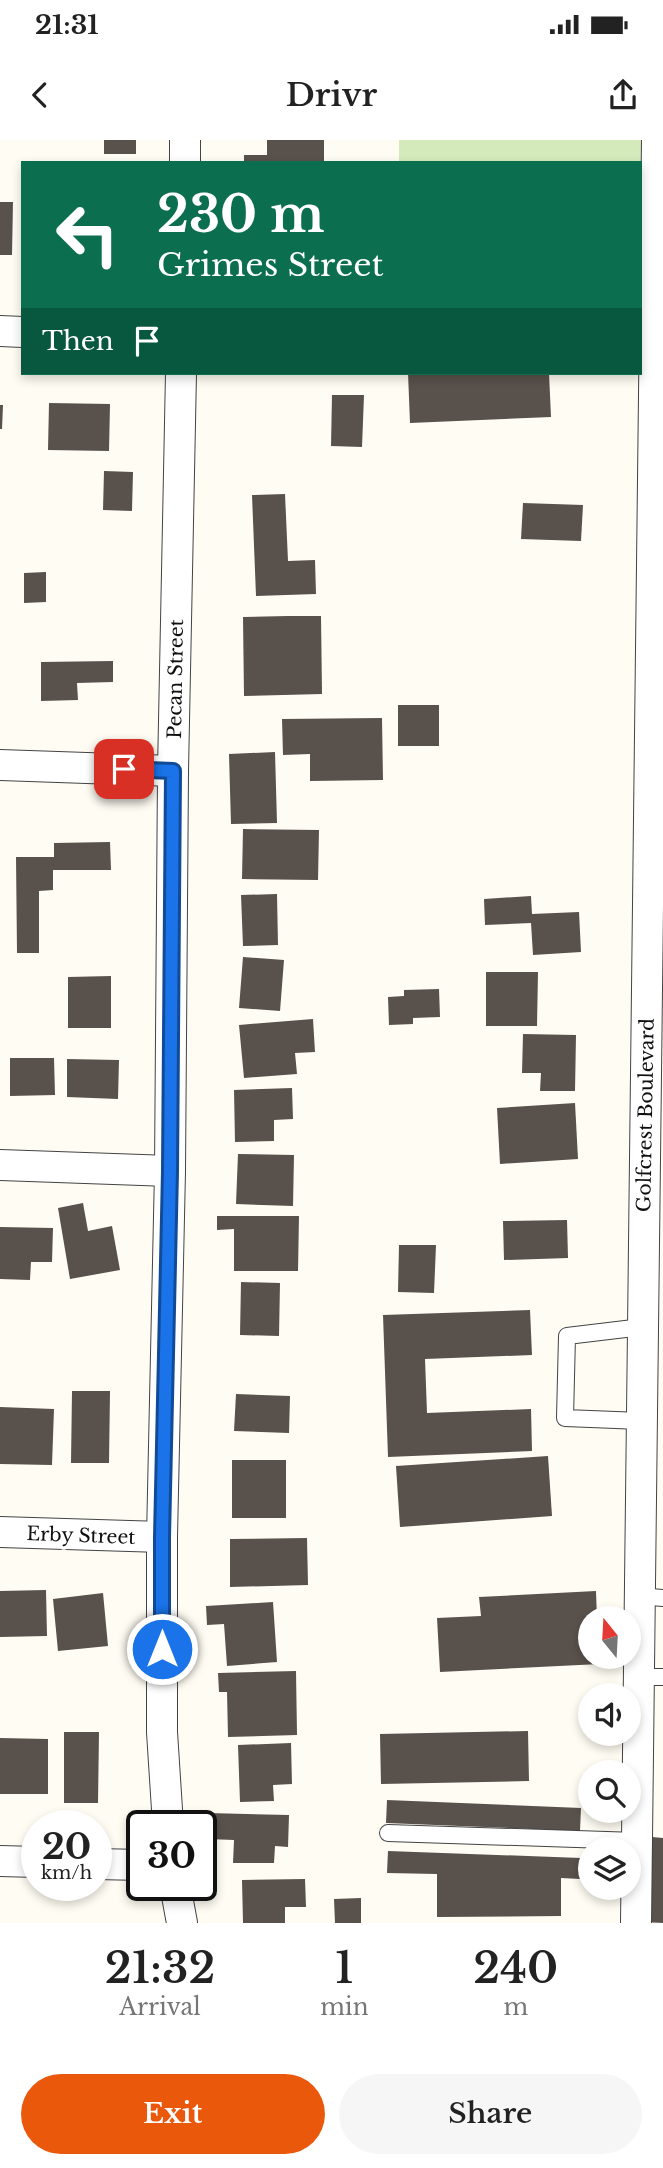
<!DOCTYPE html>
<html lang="en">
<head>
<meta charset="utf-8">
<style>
  body { margin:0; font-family:"Libre Baskerville",serif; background:#f6f6f6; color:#222; height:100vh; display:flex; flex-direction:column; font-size:26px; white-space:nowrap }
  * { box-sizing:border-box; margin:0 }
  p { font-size:23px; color:#767676 }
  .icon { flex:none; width:38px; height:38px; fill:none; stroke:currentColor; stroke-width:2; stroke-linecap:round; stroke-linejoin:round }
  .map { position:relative; height:1783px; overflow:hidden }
  .side { display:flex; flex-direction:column; background:#fff; flex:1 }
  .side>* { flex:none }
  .guide { position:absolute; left:21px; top:21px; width:621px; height:214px; border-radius:0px; box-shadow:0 4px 10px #0003; background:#0b6e4f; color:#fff; overflow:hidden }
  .needle { width:46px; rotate:342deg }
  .controls { position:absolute; left:578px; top:1466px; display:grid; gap:14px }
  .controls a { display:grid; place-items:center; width:63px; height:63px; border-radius:50%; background:#fff; box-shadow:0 4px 10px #0003; font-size:35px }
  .speed { position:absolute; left:21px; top:1670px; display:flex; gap:14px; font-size:35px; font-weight:700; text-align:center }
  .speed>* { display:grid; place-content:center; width:91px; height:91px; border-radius:50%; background:#fff; box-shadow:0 4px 10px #0003; line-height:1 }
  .speed small { font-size:18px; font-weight:400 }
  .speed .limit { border:4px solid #111; border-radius:10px; background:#fff; color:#111 }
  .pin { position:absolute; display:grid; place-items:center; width:60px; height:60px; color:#fff; margin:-30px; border-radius:14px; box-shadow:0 4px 10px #0006 }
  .me { position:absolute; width:77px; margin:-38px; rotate:0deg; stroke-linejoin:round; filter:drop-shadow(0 0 5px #0008) }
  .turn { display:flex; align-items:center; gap:24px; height:147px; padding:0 21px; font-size:32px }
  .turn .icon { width:91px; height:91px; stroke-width:2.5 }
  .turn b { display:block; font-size:49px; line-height:60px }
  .then { display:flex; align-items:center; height:66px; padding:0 21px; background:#0003; gap:14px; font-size:26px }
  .eta { display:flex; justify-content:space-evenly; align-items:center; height:119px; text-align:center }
  .eta b { font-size:42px; font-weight:600; line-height:49px }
  .primary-button { display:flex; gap:14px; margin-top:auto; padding:14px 21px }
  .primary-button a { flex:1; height:80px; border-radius:42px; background:#ea580c; color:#fff; font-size:28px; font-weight:600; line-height:80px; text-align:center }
  .primary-button a+a { background:#f6f6f6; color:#222 }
  .status { display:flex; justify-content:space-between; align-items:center; height:49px; padding:0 35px; background:#fff; direction:ltr }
  .status svg { height:19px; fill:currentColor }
  header { display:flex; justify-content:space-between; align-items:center; height:91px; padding:0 21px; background:#fff; font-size:32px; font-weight:600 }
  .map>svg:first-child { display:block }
  .green { fill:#d5eabb }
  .building { fill:#59514c }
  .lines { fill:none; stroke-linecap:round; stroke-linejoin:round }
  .service-casing { stroke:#434343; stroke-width:18 }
  .minor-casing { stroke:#434343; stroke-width:32 }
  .service { stroke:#fff; stroke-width:16 }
  .minor { stroke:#fff; stroke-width:30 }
  .route-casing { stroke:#114b97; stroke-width:18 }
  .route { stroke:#1a73e8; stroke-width:12 }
  .labels { text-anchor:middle; stroke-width:7; stroke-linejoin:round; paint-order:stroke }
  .street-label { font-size:19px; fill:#101010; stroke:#fff }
</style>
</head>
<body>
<div class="status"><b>21:31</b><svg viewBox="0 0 49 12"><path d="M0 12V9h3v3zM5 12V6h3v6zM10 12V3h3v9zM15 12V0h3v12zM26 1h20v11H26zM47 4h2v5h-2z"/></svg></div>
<header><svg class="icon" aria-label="back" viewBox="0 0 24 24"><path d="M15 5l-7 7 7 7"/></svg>Drivr<svg class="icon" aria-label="share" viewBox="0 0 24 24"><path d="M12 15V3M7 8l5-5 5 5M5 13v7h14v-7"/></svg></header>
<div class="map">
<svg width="663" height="1783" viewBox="0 0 663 1783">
  <rect width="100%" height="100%" fill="#fffcf3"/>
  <!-- green -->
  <polygon class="green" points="399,0 643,0 642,60 641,60 640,23 399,23"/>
  <!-- building -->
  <g class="building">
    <rect x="104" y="0" width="32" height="14"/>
    <polygon points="267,0 324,0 324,23 244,23 244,15 267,15"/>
    <polygon points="0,62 13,62 12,115 0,115"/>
    <polygon points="408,233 549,233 551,277 410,283"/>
    <polygon points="332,255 364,255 362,307 331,306"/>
    <polygon points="49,263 110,264 109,311 48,310"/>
    <polygon points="0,265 3,265 2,289 0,289"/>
    <polygon points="104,331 133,332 132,371 103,370"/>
    <polygon points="285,354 288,421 315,420 316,454 256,456 252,355"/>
    <polygon points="523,363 583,365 581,401 521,399"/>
    <polygon points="46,432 46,462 24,463 24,433"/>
    <polygon points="288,476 321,476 322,554 244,556 243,477"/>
    <polygon points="113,521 113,542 77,543 78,560 41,561 41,522"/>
    <rect x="398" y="565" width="41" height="41"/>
    <polygon points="382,578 383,640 310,641 310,614 283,615 282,579"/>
    <polygon points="275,612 277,683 231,684 229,614"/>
    <polygon points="243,689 319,690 318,740 242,739"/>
    <polygon points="110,702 111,730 53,730 53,750 39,751 39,813 17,813 16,717 54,717 54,703"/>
    <polygon points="277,754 278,805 243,806 241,755"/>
    <polygon points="531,756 532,774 579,772 581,812 533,815 531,783 485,785 484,759"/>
    <polygon points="243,817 284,820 280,871 239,868"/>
    <polygon points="486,832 538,832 537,886 486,886"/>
    <polygon points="111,836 111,888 68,888 68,837"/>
    <polygon points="439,849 440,877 413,878 413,884 389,885 388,857 404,856 404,850"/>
    <polygon points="313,879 315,912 295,913 297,934 244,938 239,885"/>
    <polygon points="523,894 576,895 575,951 540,951 541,933 522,933"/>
    <polygon points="10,918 54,918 55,955 10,956"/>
    <polygon points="67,919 119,920 118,959 67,957"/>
    <polygon points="292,948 293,979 274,980 274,1001 235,1002 234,950"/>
    <polygon points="575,963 578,1019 500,1024 497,968"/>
    <polygon points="238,1014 294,1015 293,1066 236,1064"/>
    <polygon points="83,1063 88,1091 112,1086 120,1130 70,1139 58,1068"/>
    <polygon points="217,1076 299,1076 298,1131 234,1131 234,1089 217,1090"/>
    <polygon points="567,1080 568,1118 504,1120 503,1081"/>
    <polygon points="0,1087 53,1088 52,1122 31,1122 30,1140 0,1139"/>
    <polygon points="399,1105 436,1105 434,1153 398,1152"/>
    <polygon points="241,1142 280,1143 279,1196 240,1195"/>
    <polygon points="530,1170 532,1215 425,1219 427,1273 531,1269 532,1311 388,1317 383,1175"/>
    <polygon points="72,1251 110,1251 109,1323 71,1323"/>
    <polygon points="236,1254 290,1256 289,1293 234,1291"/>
    <polygon points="0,1267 54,1269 52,1325 0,1324"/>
    <polygon points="548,1316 552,1376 400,1387 396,1326"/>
    <rect x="232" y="1320" width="54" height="58"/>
    <polygon points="307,1398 308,1445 230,1447 230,1399"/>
    <polygon points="46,1450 47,1496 0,1497 0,1451"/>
    <polygon points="596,1451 597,1479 590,1479 590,1517 599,1517 600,1524 440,1532 437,1478 481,1476 479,1457"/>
    <polygon points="103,1453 108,1506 58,1511 53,1459"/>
    <polygon points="273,1462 277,1522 227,1526 224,1484 207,1485 206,1466"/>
    <polygon points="296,1531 297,1595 228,1597 227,1552 219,1552 218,1533"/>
    <polygon points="528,1591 529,1641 381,1644 380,1594"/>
    <polygon points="64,1592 99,1592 98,1663 64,1663"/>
    <polygon points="0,1598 48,1599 48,1654 0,1654"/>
    <polygon points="291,1603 292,1644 273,1645 274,1661 240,1662 238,1605"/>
    <polygon points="387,1660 581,1668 580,1691 386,1683"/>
    <polygon points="208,1673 289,1675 288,1707 275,1706 274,1723 233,1723 234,1700 207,1699"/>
    <polygon points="652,1697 663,1698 663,1783 642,1782"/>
    <polygon points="388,1711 581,1718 580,1739 561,1738 561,1776 437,1777 437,1734 387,1733"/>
    <polygon points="305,1739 306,1767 285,1767 285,1783 243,1783 242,1740"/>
    <polygon points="361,1758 361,1783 335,1783 334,1759"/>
  </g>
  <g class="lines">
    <defs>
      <g id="service">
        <polyline points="641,1281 565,1278 567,1196 642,1187"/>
        <polyline points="639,1456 663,1458"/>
        <polyline points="639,1537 663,1537"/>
        <polyline points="388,1693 637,1701"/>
      </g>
      <g id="minor">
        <polyline points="185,23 185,0"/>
        <polyline points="0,191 23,192"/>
        <polyline points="0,625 173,631"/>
        <polyline points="0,1025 170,1031"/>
        <polyline points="0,1392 162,1397"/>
        <polyline points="168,1685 162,1592 162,1397 170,1031 173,631 181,233"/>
        <polyline points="0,1721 37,1722"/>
        <polyline points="96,1724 142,1725"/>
        <polyline points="175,1745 182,1783"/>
        <polyline points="636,1783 657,0"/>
      </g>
    </defs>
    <!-- service casing -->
    <use href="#service" class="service-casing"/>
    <!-- minor casing -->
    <use href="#minor" class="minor-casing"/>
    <!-- service -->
    <use href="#service" class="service"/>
    <!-- minor -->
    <use href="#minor" class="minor"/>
  </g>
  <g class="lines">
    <defs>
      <polyline id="route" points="124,629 173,631 170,1031 162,1397 162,1509"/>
    </defs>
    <!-- route casing -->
    <use href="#route" class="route-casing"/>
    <!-- route -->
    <use href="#route" class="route"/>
  </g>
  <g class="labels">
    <!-- street labels -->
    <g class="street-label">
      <text transform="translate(175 539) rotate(-89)" y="7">Pecan Street</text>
      <text transform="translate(645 975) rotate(-89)" y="7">Golfcrest Boulevard</text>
      <text transform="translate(81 1395) rotate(2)" y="7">Erby Street</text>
    </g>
  </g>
</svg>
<div class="controls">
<a><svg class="needle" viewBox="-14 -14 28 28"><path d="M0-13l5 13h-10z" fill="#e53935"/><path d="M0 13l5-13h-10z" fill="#767676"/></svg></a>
<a><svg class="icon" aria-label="sound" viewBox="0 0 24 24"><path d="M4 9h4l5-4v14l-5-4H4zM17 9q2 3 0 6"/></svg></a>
<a><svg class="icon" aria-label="search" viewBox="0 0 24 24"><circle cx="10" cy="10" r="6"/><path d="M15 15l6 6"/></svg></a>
<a><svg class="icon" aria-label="layers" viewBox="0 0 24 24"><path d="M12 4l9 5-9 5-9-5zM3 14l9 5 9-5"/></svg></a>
</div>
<div class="speed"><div>20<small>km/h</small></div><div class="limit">30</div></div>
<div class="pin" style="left:124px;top:629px;background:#d93025"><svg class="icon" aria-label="arrive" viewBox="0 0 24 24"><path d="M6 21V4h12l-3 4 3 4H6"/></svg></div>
<svg class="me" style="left:162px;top:1509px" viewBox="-20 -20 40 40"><circle r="17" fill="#1a73e8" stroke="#fff" stroke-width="3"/><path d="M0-11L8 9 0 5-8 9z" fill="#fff"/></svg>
<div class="guide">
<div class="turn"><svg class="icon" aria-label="left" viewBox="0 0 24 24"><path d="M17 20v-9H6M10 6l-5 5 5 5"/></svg><div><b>230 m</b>Grimes Street</div></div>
<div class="then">Then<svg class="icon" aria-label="arrive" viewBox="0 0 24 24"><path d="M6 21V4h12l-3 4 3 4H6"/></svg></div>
</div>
</div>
<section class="side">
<div class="eta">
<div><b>21:32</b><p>Arrival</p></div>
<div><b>1</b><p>min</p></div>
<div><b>240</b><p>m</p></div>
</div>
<div class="primary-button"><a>Exit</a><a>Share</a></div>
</section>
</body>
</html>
